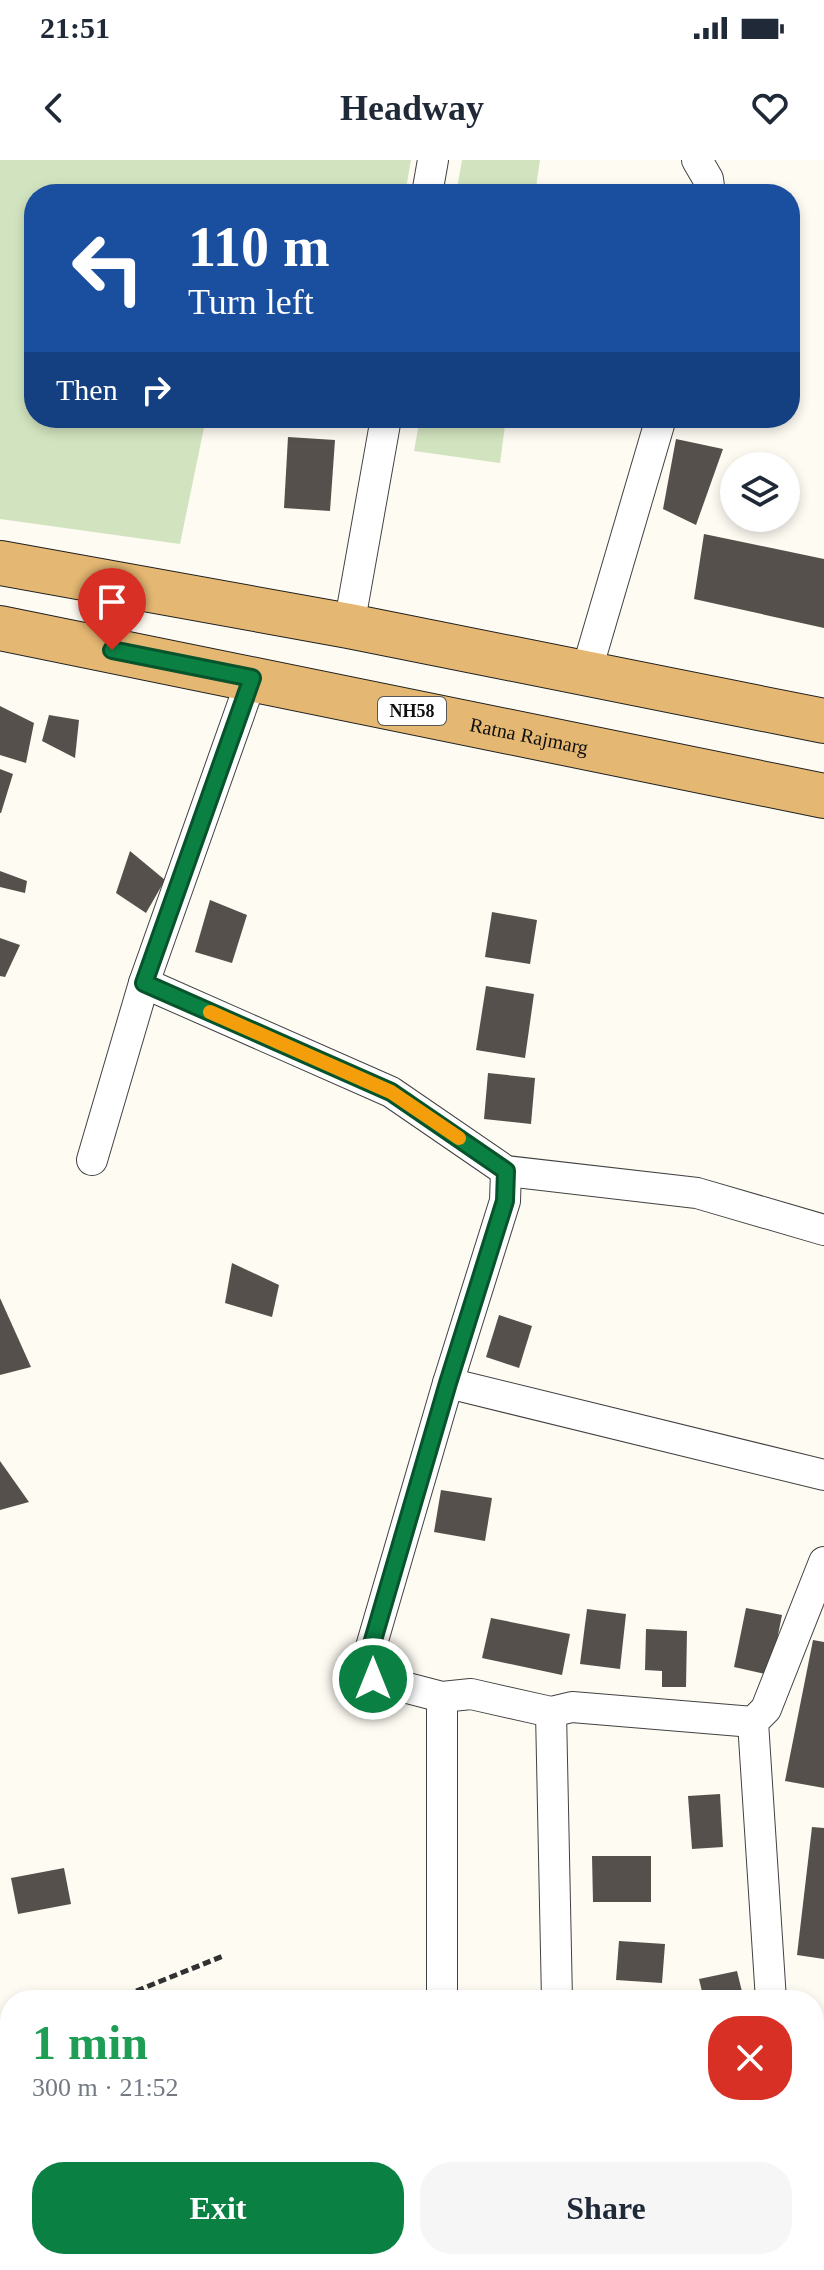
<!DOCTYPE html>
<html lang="en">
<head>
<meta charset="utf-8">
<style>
  body { margin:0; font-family:Georgia,serif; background:#f6f6f7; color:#1f2937; height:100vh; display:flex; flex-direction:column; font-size:30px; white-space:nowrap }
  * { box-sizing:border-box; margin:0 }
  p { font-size:26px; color:#747a83 }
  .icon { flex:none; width:44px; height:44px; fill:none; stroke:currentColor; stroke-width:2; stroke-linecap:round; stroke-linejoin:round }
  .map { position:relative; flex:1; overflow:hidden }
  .details { position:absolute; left:0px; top:1830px; width:824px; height:280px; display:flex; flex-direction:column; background:#fff; border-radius:32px 32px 0 0; box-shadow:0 4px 12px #0003 }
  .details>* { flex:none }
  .hud { position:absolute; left:24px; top:24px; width:776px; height:244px; border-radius:32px; box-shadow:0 4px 12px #0003; background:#1a4fa0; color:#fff; overflow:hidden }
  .controls { position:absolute; left:720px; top:292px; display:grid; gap:16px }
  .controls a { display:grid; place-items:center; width:80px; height:80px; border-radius:50%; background:#fff; box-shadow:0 4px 12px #0003; font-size:40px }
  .pin { position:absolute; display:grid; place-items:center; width:68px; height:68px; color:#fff; margin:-82px -34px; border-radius:50% 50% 50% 0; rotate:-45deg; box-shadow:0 0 8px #0007 }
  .pin .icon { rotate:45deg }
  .me { position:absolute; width:88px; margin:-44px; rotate:0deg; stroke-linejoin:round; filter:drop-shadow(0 0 6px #0008) }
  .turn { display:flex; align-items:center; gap:28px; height:168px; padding:0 32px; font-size:36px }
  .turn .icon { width:104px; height:104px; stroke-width:2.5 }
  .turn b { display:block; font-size:56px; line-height:68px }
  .then { display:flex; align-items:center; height:76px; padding:0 32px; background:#0003; gap:16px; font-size:30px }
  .round { display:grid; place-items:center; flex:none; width:84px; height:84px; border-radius:32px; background:#f6f6f7 }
  .overview { display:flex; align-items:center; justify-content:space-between; height:136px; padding:0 32px }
  h1 { font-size:48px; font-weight:700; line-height:60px; color:#1e9e55 }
  .action { display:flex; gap:16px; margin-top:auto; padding:16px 32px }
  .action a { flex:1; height:92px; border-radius:32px; background:#0b8043; color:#fff; font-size:32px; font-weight:700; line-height:92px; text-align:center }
  .action a+a { background:#f6f6f7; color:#1f2937 }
  .status { display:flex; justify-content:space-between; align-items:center; height:56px; padding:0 40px; background:#fff; direction:ltr }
  .status svg { height:22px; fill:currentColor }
  header { display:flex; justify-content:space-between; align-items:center; height:104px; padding:0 32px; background:#fff; font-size:36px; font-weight:700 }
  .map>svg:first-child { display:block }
  .green { fill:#d2e4bf }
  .building { fill:#56504c }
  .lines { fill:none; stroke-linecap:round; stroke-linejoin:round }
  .minor-casing { stroke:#424242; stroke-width:32 }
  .trunk-casing { stroke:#202020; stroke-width:46 }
  .path { stroke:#313131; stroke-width:5; stroke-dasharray:8 4; stroke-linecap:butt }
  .minor { stroke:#fff; stroke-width:30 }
  .trunk { stroke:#e4b772; stroke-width:44 }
  .route-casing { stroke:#07532c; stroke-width:20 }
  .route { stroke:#0b8043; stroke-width:14 }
  .slow { stroke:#f59e0b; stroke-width:14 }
  .labels { text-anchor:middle; stroke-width:8; stroke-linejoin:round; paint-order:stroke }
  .shield { fill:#fff; stroke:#575757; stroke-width:2 }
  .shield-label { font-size:18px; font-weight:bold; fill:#0f0f0f }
  .street-label { font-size:20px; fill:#0f0f0f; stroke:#fff }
</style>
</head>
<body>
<div class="status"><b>21:51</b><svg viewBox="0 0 49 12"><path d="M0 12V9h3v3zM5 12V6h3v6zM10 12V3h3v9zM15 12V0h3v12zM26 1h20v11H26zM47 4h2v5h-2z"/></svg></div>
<header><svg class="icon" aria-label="back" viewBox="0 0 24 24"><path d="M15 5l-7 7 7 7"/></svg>Headway<svg class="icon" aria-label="heart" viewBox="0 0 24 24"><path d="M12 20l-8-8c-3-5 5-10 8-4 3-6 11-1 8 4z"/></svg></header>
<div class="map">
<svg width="824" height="2110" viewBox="0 0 824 2110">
  <rect width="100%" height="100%" fill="#fdfbf2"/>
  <!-- green -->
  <g class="green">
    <polygon points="0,0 411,0 405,34 34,34 34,258 206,258 180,384 0,359"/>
    <polygon points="462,0 540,0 535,34 456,34"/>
    <polygon points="420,258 506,258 500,303 414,291"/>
  </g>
  <!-- building -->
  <g class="building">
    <polygon points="313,24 352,33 352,34 311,34"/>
    <polygon points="288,277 335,280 330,351 284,348"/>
    <polygon points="676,279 723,289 696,365 663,349"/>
    <polygon points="704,374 824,399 824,468 694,439"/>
    <polygon points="0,546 34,563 26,603 0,595"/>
    <polygon points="49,555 79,560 75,598 42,581"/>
    <polygon points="0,609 13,614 1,653 0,653"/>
    <polygon points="130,691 165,720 146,753 116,733"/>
    <polygon points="0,711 27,721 25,733 0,727"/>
    <polygon points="210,740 247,755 232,803 195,792"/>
    <polygon points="492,752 537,760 530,804 485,797"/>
    <polygon points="0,778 20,785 5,817 0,816"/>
    <polygon points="486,826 534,834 525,898 476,890"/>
    <polygon points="488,913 535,918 531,964 484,959"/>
    <polygon points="232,1103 279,1125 272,1157 225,1143"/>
    <polygon points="0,1138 31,1207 0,1215"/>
    <polygon points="499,1155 532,1166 519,1208 486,1197"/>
    <polygon points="0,1301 29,1342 0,1350"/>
    <polygon points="441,1330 492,1338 485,1381 434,1372"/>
    <polygon points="746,1448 782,1455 770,1515 734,1507"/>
    <polygon points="587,1449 626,1454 620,1509 580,1504"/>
    <polygon points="491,1458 570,1474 562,1515 482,1498"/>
    <polygon points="646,1469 687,1471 686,1527 662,1527 662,1511 645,1510"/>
    <polygon points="813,1480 824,1482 824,1628 785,1621"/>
    <polygon points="720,1634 723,1687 692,1689 688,1636"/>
    <polygon points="812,1667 824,1668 824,1799 797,1795"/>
    <polygon points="592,1696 651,1696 651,1742 593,1742"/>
    <polygon points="64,1708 71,1744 18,1754 11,1718"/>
    <polygon points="619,1781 665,1784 662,1823 616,1820"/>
    <polygon points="737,1811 744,1840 704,1840 699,1819"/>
    <polygon points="727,2100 765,2100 766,2110 728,2110"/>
  </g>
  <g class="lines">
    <defs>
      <g id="minor">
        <polyline points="697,0 708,19 710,34"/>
        <polyline points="427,34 433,0"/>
        <polyline points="349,466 386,258"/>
        <polyline points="586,513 661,258"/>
        <polyline points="144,823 391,932 506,1011 697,1033 824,1070"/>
        <polyline points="92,1000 144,823 252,518"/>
        <polyline points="506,1011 505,1041 448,1223 371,1487 373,1519 442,1537 471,1534 551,1552 572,1547 753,1562"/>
        <polyline points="448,1223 824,1315"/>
        <polyline points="551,1552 557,1840"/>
        <polyline points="442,1840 442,1537"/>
        <polyline points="771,1840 753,1562 766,1549 824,1402"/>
        <polyline points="573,2100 573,2110"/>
        <polyline points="787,2100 787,2110"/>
      </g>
      <g id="trunk">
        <polyline points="0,403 349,466 824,561"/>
        <path id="s1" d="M0,468L824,636"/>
      </g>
    </defs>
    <!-- minor casing -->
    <use href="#minor" class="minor-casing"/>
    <!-- trunk casing -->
    <use href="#trunk" class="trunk-casing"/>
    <!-- path -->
    <g class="path">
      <polyline points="114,1840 223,1796"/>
      <polyline points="0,1885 10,1881"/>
    </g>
    <!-- minor -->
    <use href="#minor" class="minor"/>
    <!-- trunk -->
    <use href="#trunk" class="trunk"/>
  </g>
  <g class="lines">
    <defs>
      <polyline id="route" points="112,490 252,518 144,823 391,932 506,1011 505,1041 448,1223 371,1487 373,1519"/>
    </defs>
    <!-- route casing -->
    <use href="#route" class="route-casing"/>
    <!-- route -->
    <use href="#route" class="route"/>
    <!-- slow -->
    <polyline class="slow" points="210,852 391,932 459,978"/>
  </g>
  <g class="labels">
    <!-- shield labels -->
    <rect class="shield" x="378" y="537" width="68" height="28" rx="6"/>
    <g class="shield-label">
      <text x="412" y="557">NH58</text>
    </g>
    <!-- street labels -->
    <g class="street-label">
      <text dy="7" stroke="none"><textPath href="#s1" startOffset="540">Ratna Rajmarg</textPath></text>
    </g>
  </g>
</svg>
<div class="controls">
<a><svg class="icon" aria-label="layers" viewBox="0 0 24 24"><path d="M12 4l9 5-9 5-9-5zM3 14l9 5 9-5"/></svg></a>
</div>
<div class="pin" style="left:112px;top:490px;background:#d93025"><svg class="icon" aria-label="arrive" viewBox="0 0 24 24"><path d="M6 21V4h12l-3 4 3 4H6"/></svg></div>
<svg class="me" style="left:373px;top:1519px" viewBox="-20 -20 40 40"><circle r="17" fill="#0b8043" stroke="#fff" stroke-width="3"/><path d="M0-11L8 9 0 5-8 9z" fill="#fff"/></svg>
<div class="hud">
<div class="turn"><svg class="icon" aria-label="left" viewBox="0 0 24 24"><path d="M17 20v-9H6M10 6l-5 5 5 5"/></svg><div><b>110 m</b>Turn left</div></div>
<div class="then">Then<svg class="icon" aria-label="right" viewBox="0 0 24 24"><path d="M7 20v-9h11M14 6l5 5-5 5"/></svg></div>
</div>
<section class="details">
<div class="overview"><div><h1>1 min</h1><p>300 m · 21:52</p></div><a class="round" style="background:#d93025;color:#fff"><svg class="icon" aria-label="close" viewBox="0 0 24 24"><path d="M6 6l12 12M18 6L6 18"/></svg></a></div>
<div class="action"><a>Exit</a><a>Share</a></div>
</section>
</div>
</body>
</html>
